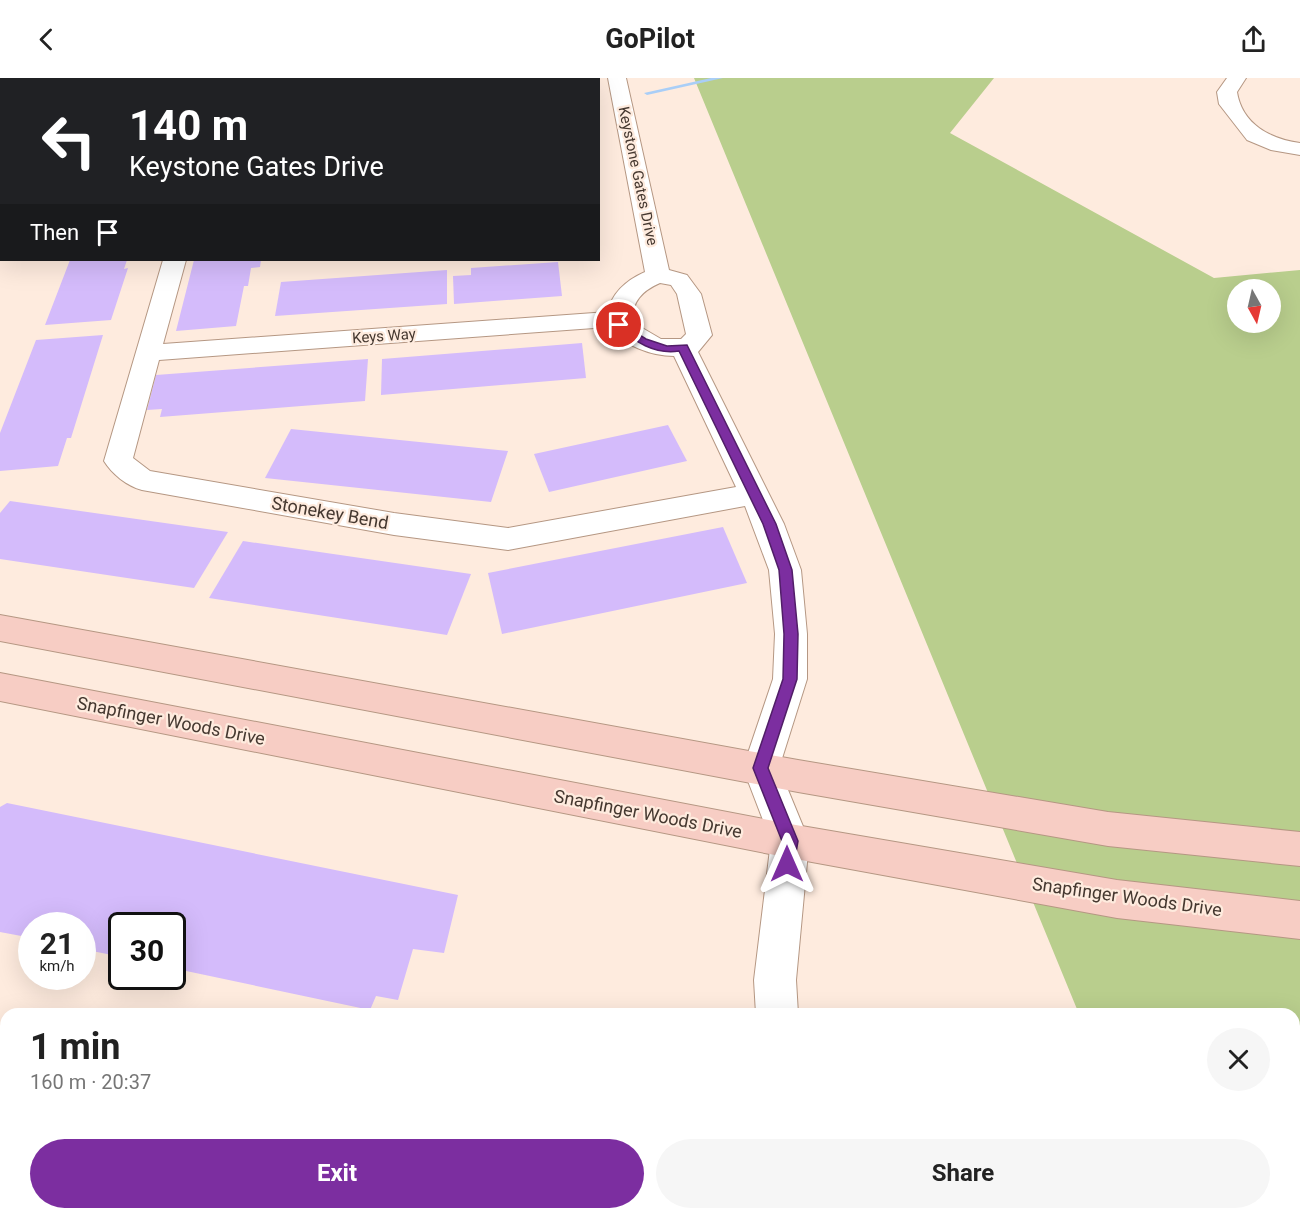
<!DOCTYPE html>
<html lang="en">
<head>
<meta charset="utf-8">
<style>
  body { margin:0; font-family:Roboto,sans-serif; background:#f6f6f6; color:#222; height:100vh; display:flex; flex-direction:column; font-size:22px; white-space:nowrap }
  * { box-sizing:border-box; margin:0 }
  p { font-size:20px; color:#767676 }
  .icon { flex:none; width:33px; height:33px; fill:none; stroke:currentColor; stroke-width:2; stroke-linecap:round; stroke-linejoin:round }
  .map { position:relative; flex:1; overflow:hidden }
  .sheet { position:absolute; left:0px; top:930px; width:1300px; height:212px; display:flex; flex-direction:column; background:#fff; border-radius:18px 18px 0 0; box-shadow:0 6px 24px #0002 }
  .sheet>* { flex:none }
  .guide { position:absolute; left:0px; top:0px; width:600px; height:183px; box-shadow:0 6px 24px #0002; background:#202124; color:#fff; overflow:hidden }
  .needle { width:39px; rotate:172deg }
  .controls { position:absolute; left:1227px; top:201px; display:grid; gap:12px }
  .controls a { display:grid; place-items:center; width:54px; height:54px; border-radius:50%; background:#fff; box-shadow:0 6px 24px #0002; font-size:30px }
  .speed { position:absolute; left:18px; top:834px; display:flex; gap:12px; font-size:30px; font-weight:700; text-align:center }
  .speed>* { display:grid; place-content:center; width:78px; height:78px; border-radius:50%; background:#fff; box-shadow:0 6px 24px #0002; line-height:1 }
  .speed small { font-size:15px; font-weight:400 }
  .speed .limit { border:3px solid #111; border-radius:9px; background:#fff; color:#111 }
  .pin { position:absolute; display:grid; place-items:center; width:51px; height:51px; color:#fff; margin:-26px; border:3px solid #fff; border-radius:50%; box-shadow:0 2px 6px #0007 }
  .me { position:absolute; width:66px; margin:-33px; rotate:0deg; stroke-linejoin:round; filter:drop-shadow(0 0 4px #0008) }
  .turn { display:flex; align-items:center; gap:21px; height:126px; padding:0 30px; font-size:27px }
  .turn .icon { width:78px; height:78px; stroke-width:2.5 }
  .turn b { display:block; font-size:42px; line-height:51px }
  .then { display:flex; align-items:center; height:57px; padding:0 30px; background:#0003; gap:12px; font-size:22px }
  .round { display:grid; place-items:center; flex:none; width:63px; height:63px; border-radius:32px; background:#f6f6f6 }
  .headline { display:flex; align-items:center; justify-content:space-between; height:102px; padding:0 30px }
  h1 { font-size:36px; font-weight:700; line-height:45px }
  .primary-button { display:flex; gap:12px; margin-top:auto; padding:12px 30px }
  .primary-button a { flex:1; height:69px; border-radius:36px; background:#7c2ea0; color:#fff; font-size:24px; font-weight:700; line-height:69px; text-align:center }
  .primary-button a+a { background:#f6f6f6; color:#222 }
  header { display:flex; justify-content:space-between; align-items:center; height:78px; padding:0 30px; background:#fff; font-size:27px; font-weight:700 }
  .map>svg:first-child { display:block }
  .green { fill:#b9ce8d; fill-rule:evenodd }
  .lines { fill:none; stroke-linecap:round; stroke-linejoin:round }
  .stream { fill:#a9cef7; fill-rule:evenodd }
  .building { fill:#d4bbfb }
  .service-casing { stroke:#b59783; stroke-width:2 }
  .minor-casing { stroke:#b59783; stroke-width:2 }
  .secondary-casing { stroke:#b59783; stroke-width:2 }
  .service { fill:#fff; fill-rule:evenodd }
  .minor { fill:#fff; fill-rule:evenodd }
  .secondary { fill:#f7cdc4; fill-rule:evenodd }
  .route { fill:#7c2ea0; stroke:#511e68; stroke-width:1.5 }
  .labels { text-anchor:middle; stroke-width:4.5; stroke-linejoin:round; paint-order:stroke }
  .far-street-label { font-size:15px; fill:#453830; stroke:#feebde }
  .street-label { font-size:18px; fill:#453830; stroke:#feebde }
</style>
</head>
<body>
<header><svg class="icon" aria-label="back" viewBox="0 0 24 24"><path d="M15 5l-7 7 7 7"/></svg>GoPilot<svg class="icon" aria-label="share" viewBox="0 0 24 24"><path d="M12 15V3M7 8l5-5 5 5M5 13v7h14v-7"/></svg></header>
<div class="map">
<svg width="1300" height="1141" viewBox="0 0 1300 1141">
  <rect width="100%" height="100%" fill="#feebde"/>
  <!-- green -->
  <g class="green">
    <polygon points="0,0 390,0 2,2 0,163"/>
    <path d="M694,0H994L950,55L1214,200L1300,192V1141H1163L1161,1136H1294V936H1079ZM1238,212H1270V244H1238Z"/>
  </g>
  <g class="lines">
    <!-- stream -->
    <g class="stream">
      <polygon points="0,0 11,2 2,2"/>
      <polygon points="711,0 723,0 647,17 644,15"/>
    </g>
  </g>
  <!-- building -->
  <g class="building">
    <polygon points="70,182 127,182 124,191 128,190 111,242 45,247"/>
    <polygon points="194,182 261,182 260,189 251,190 248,208 244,208 236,248 176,253"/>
    <polygon points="558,184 562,218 454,226 453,198 471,197 471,190"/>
    <polygon points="447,192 447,226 275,238 281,204"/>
    <polygon points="103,257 71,360 67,360 58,388 0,393 0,355 36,262"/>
    <polygon points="582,265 586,300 381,317 382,281"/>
    <polygon points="368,281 365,323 160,339 162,331 147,332 156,297"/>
    <polygon points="668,347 687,383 549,414 534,376"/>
    <polygon points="291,351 508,373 491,424 265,400"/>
    <polygon points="10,423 228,454 194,510 0,481 0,435"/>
    <polygon points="723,449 747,505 502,556 488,495"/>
    <polygon points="243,463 471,496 447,557 209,520"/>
    <polygon points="7,725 458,817 444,875 413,871 398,922 376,918 370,932 172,890 172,848 122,848 122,879 82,871 82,848 32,848 32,860 0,854 0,729"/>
    <polygon points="855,1136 953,1136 954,1141 856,1141"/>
  </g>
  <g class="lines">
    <defs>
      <g id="service">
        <polygon points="6,958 6,982 0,985 0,961"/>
        <polygon points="0,1116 6,1118 6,1136 58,1136 60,1141 0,1141"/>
        <polygon points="221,1136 250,1136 248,1141 219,1141"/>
      </g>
      <g id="minor">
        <path d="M608,0H626L669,192L687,197L701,216L712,257L698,274L784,446L801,492L807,556V601L779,690L809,763L796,902L798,936H756L754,902L771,763L743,690L773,601L775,556L769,492L745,428L508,472L394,457L142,412C127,408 112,396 104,383L163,182H186L163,266L608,234C612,214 627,202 645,194ZM660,205L671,207L677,216L686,256L681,261H661L632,244C632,223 642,213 660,205ZM608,249C623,267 651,278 674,278L736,409L508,450L394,435L150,393L133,380L159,282Z"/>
        <path d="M1227,0H1246L1237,14C1242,46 1270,61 1300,65V77L1271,72L1247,62L1219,26L1217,14Z"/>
        <polygon points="785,1136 831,1136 833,1141 785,1141"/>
      </g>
      <g id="secondary">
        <polygon points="0,537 798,682 1108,734 1300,754 1300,788 1108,768 798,714 0,563"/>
        <polygon points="0,595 790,746 1117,802 1300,823 1300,861 1117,840 790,780 0,623"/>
      </g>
    </defs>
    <!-- service casing -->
    <use href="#service" class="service-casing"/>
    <!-- minor casing -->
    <use href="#minor" class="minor-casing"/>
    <!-- secondary casing -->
    <use href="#secondary" class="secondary-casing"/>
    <!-- service -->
    <use href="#service" class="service"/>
    <!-- minor -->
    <use href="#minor" class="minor"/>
    <!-- secondary -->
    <use href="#secondary" class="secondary"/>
  </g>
  <!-- route -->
  <path class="route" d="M619,244L646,261L667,268L687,267L776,446L792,492L798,556L797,601L768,690L798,763L793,792L787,794L782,792L779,786L782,763L753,690L783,601L784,556L779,492L763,446L679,273C654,277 635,263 616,249V245Z"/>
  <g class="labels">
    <!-- far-street labels -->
    <g class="far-street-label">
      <text transform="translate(638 98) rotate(78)" y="5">Keystone Gates Drive</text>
      <text transform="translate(384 258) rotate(-4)" y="5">Keys Way</text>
    </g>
    <!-- street labels -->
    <g class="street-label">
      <text transform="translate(330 435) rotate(10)" y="6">Stonekey Bend</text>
      <text transform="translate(171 643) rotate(11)" y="6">Snapfinger Woods Drive</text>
      <text transform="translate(648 736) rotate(11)" y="6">Snapfinger Woods Drive</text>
      <text transform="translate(1127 819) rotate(8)" y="6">Snapfinger Woods Drive</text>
    </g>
  </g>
</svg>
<div class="controls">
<a><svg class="needle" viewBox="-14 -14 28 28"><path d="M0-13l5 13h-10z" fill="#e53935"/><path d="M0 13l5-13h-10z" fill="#767676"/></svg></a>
</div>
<div class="speed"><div>21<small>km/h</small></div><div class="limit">30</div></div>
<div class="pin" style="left:619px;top:247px;background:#d93025"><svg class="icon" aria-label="arrive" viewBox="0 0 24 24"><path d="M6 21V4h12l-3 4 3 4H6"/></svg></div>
<svg class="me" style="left:787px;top:786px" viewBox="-20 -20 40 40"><path d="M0-17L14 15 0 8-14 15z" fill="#7c2ea0" stroke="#fff" stroke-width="4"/></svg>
<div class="guide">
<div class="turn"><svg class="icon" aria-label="left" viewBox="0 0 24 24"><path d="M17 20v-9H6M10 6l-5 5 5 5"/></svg><div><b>140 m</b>Keystone Gates Drive</div></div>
<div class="then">Then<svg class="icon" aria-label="arrive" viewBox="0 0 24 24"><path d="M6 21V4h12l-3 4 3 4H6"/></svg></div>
</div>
<section class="sheet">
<div class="headline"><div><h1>1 min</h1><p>160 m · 20:37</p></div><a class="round"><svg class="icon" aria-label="close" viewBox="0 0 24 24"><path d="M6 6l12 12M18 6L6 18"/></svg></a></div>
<div class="primary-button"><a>Exit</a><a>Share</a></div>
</section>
</div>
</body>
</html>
